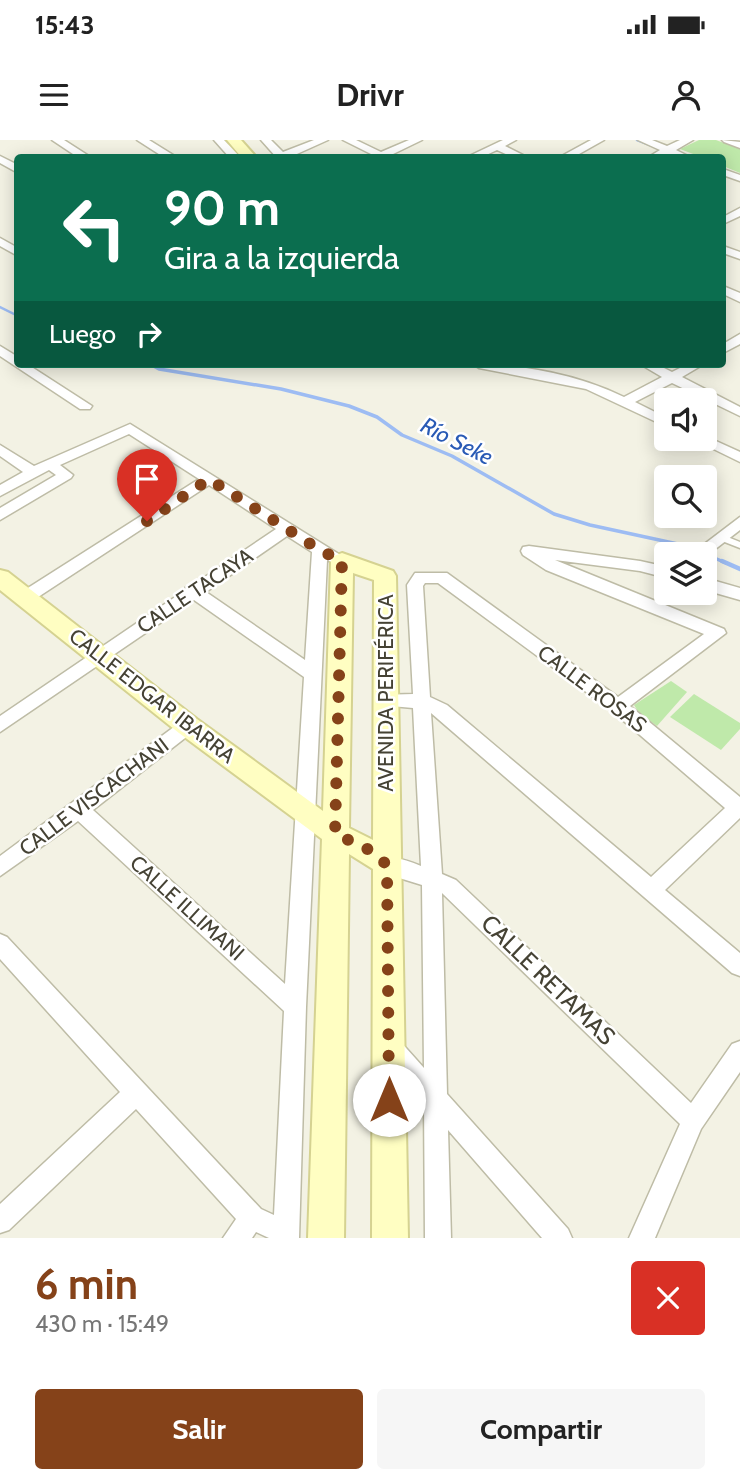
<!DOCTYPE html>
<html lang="es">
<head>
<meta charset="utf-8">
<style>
  body { margin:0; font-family:Cabin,sans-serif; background:#f6f6f6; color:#222; height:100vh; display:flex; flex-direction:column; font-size:26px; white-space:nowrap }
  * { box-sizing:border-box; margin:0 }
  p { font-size:23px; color:#767676 }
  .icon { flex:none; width:38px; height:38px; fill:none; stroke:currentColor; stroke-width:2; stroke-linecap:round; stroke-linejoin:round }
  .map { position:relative; height:1098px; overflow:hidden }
  .details { display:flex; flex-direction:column; background:#fff; flex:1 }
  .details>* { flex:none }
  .banner { position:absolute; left:14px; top:14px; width:712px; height:214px; border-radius:7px; box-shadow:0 4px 18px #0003; background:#0b6e4f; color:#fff; overflow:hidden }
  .controls { position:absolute; left:654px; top:248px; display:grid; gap:14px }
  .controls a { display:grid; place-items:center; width:63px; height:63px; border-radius:7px; background:#fff; box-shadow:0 4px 18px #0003; font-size:35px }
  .pin { position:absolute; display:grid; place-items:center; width:60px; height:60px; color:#fff; margin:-72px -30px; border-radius:50% 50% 50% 0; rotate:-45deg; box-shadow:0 0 7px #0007 }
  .pin .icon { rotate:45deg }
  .me { position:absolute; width:77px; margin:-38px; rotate:0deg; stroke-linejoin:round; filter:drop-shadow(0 0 5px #0008) }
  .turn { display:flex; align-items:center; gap:24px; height:147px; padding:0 35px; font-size:32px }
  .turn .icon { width:91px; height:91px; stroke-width:2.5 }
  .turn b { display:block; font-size:49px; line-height:60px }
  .then { display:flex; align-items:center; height:66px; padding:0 35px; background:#0003; gap:14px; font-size:26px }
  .round { display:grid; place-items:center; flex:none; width:74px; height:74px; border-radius:7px; background:#f6f6f6 }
  .headline { display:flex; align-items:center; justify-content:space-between; height:119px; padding:0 35px }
  h1 { font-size:42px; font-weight:800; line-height:52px; color:#854219 }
  .button { display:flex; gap:14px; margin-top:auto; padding:14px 35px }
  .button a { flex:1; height:80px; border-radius:7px; background:#854219; color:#fff; font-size:28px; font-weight:800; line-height:80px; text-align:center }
  .button a+a { background:#f6f6f6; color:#222 }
  .status { display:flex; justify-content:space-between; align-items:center; height:49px; padding:0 35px; background:#fff; direction:ltr }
  .status svg { height:19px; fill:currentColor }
  header { display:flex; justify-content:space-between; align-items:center; height:91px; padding:0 35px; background:#fff; font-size:32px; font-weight:800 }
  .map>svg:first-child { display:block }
  .green { fill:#bfe9aa }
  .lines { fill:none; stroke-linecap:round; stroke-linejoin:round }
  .stream-far2 { stroke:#9dbcf3; stroke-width:2.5 }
  .stream-far1 { stroke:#9dbcf3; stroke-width:3.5 }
  .stream { stroke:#9dbcf3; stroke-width:4.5 }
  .lane-casing { stroke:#bebca6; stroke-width:3 }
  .street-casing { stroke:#bebca6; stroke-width:3 }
  .secondary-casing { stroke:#d5d291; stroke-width:4 }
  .lane { fill:#fff; fill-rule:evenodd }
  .street { fill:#fff; fill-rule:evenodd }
  .secondary { fill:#fffec2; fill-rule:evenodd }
  .route { stroke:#854219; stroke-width:12; stroke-dasharray:0 21.6 }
  .labels { text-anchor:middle; stroke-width:5; stroke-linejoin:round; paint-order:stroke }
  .street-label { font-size:21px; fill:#454234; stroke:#fff }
  .water-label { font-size:23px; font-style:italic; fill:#295ab5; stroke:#fff }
  .near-street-label { font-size:24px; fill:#454234; stroke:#fff }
</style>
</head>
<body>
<div class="status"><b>15:43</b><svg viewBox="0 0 49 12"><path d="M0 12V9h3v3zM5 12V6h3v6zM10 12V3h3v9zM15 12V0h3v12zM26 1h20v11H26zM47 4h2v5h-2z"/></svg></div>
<header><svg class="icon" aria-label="menu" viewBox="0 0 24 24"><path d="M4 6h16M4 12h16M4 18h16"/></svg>Drivr<svg class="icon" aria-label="person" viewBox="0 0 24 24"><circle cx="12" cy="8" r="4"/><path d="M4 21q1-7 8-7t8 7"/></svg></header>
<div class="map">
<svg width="740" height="1098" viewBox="0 0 740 1098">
  <rect width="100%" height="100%" fill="#f3f2e4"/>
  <!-- green -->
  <g class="green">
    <polygon points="699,0 716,0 740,9 740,33 723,26 723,18 701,17 680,9"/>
    <polygon points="671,541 687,552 657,586 639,573 634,565"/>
    <polygon points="694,554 740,583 740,589 721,610 670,577"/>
  </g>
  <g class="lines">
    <!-- stream-far2 -->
    <g class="stream-far2">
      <polyline points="637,0 655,7"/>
      <polyline points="0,167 18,176"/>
    </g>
    <!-- stream-far1 -->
    <polyline class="stream-far1" points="150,224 159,229 281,249 349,266 377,277 402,295 452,316 554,374 590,385 687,406 726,423"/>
    <!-- stream -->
    <polyline class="stream" points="722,421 740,429"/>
    <defs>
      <polygon id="lane" points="720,394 740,402 740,408 717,399 716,397"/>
      <g id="street">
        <polygon points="52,0 64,0 92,18 79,18"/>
        <polygon points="137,0 149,0 178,18 165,18"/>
        <polygon points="214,0 224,0 241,18 230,18"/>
        <polygon points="261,0 271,0 283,12 314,0 328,0 288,18 277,18"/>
        <polygon points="343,0 356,0 381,12 409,0 422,0 389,16 391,18 370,18 373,15"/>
        <polygon points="503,0 516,0 505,6 529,18 514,18 497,10 480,18 465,18"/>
        <polygon points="591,0 604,0 572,18 558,18"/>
        <polygon points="638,0 652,0 667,6 680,0 693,0 676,10 692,18 677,18 668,14 661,18 647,18 660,10"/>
        <polygon points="722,0 740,2 740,8 724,2"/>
        <polygon points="0,16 18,25 18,33 0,23"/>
        <polygon points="723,29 740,35 740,41 723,35"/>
        <polygon points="740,68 740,76 723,84 723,77"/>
        <polygon points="0,98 18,108 18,116 0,106"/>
        <polygon points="723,106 740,112 740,119 723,113"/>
        <polygon points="723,146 740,153 740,162 723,154"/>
        <polygon points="740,194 740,204 723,213 723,204"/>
        <polygon points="0,206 18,217 18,224 27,224 92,266 90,269 80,269 0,216"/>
        <path d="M473,224C523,224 579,235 624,257L662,237L640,224H656L672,232L688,224H704L682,237L740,267V276L672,243L635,262L667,278V287L586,249L479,228Z"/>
        <path d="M130,284L350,421L342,426L327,420L306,867L299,1098H269L256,1092L252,1098H223L236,1079L136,969L9,1090L0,1093V1064L120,952L0,819V794L7,797L261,1069L274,1075L284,871L78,681L0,736V716L182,581H194L197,586L194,591L93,670L285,844L304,537L194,460L0,592V576L184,451L186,447L193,445L276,389L209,345L32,461H20L18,457L20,453L199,339L129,294L60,325L73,335L71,338L0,380V368L56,335L49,330L0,356V345L23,332L0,316V305L34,326ZM287,396L312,412L305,520L206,452Z"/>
        <polygon points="705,296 740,312 740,322 693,299 705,299"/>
        <polygon points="740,377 740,390 705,417 705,415 690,415"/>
        <path d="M529,406L640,421L667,427V438L640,431L555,420L724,489L726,493L630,566L740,657V678L665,750L740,813V836L732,833L431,573L442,734L456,740L691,963L732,904L740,901V932L701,989L655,1098H629L680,984L442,753L447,954L568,1089L572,1098H542L448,990L451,1098H425L424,963L382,915L379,907L382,899L390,896L398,899L424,928L422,745L380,732L377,726L380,720C394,715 408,721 421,726L413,568L380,565L377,560L380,555L413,554L407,445L415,433H447L618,557L704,494L546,430L523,415L521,411L523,407ZM425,443H438L612,571L725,668L651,737L447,565L430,557L423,446Z"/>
        <polygon points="705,438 740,448 740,460 705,450"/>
      </g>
      <g id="secondary">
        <polygon points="227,0 241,0 257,18 242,18"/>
        <path d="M342,413L393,431L396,436L408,1098H372L373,729L349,714L344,1098H308L322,699L179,593L0,450V430L8,432L197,579L323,671L331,421L334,416ZM353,433L374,440L373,700L349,688Z"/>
      </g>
    </defs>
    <!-- lane casing -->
    <use href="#lane" class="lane-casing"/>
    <!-- street casing -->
    <use href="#street" class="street-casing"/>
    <!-- secondary casing -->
    <use href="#secondary" class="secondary-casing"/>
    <!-- lane -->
    <use href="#lane" class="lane"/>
    <!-- street -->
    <use href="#street" class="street"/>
    <!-- secondary -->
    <use href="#secondary" class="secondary"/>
  </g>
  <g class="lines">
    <!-- route -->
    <path class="route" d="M147,381L209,339L320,410L342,421L335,694C354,703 375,709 387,726L389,960"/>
  </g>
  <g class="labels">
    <!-- street labels -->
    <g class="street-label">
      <text transform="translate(195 451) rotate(-34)" y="7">CALLE TACAYA</text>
      <text transform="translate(592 549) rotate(37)" y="7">CALLE ROSAS</text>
      <text transform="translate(386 553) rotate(-90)" y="7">AVENIDA PERIFÉRICA</text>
      <text transform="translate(152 556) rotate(38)" y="7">CALLE EDGAR IBARRA</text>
      <text transform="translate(94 657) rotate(-37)" y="7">CALLE VISCACHANI</text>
      <text transform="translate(187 768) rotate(42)" y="7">CALLE ILLIMANI</text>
    </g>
    <!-- water labels -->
    <g class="water-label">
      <text transform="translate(457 301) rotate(27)" y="8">Río Seke</text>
    </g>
    <!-- near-street labels -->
    <g class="near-street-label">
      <text transform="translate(548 840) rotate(44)" y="8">CALLE RETAMAS</text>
    </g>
  </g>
</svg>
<div class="controls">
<a><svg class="icon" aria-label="sound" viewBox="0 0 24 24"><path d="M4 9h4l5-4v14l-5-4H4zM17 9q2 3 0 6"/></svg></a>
<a><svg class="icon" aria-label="search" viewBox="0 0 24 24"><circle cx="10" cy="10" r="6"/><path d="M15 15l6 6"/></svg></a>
<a><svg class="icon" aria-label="layers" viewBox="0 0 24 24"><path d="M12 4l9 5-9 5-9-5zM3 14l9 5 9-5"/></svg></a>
</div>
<div class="pin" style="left:147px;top:381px;background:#d93025"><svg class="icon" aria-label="arrive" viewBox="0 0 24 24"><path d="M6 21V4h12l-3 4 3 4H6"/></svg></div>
<svg class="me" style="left:389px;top:960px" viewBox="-20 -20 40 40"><circle r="19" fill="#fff"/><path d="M0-13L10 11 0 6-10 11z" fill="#854219"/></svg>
<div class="banner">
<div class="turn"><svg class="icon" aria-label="left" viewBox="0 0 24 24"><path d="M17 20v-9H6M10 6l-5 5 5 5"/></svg><div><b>90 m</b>Gira a la izquierda</div></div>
<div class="then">Luego<svg class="icon" aria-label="right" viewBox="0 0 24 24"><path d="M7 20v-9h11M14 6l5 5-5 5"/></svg></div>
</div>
</div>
<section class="details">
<div class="headline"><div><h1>6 min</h1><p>430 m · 15:49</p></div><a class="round" style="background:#d93025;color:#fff"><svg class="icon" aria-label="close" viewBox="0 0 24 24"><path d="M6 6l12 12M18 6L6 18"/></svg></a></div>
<div class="button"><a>Salir</a><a>Compartir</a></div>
</section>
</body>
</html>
